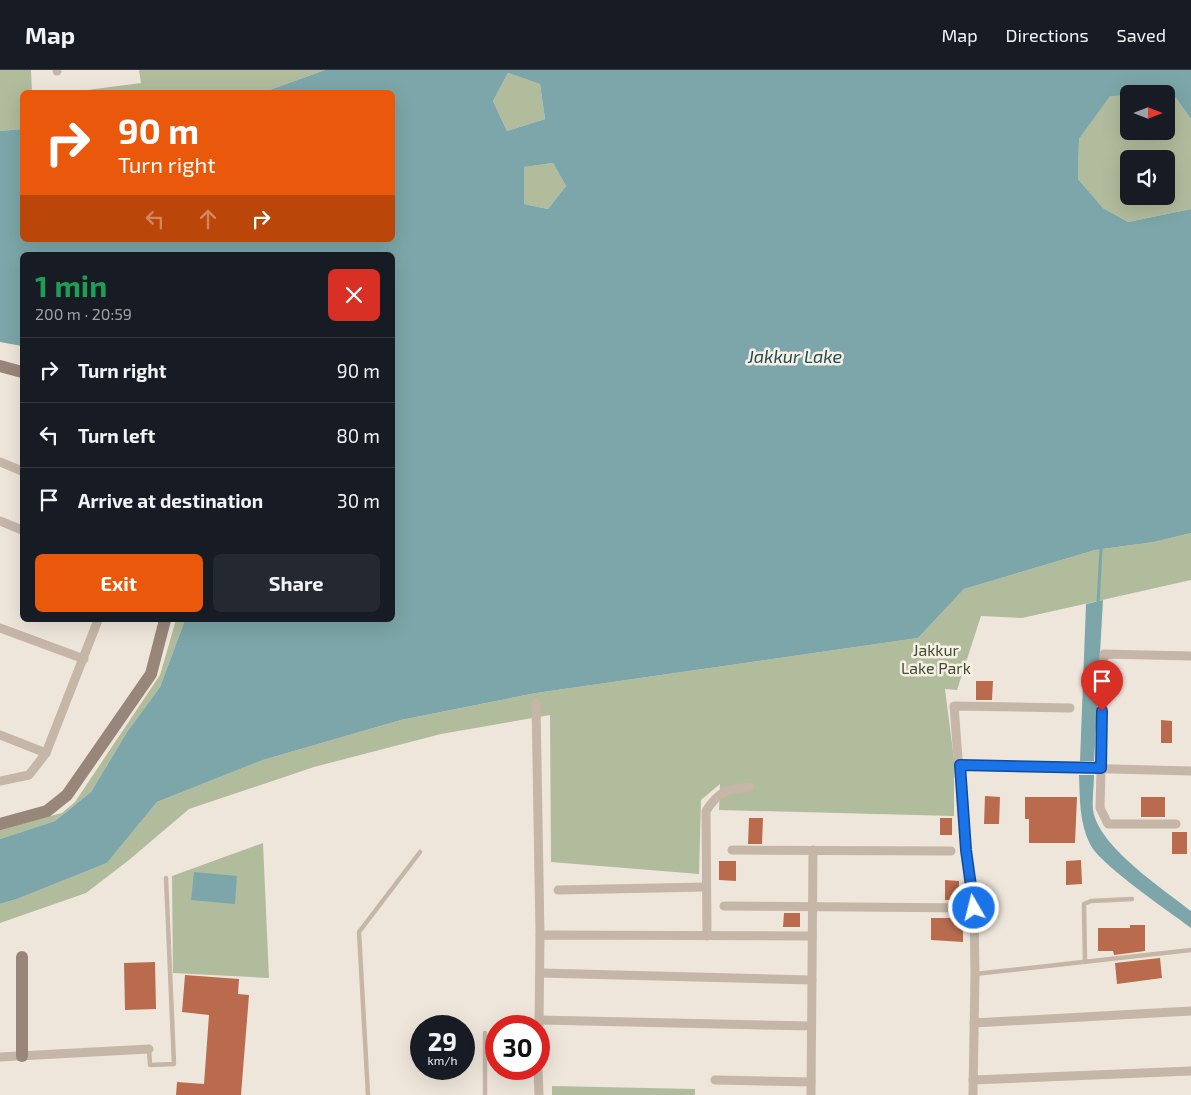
<!DOCTYPE html>
<html lang="en">
<head>
<meta charset="utf-8">
<style>
  body { margin:0; font-family:"Exo 2",sans-serif; background:#242831; color:#f1f3f6; height:100vh; display:flex; flex-direction:column; font-size:19px; white-space:nowrap }
  * { box-sizing:border-box; margin:0 }
  p { font-size:16px; color:#9ea1a6 }
  .icon { flex:none; width:28px; height:28px; fill:none; stroke:currentColor; stroke-width:2; stroke-linecap:round; stroke-linejoin:round }
  .map { position:relative; flex:1; overflow:hidden }
  .side { position:absolute; left:20px; top:182px; width:375px; height:370px; display:flex; flex-direction:column; background:#171b24; border-radius:8px; box-shadow:0 5px 20px #0002 }
  .side>* { flex:none }
  .guide { position:absolute; left:20px; top:20px; width:375px; height:152px; border-radius:8px; box-shadow:0 5px 20px #0002; background:#ea580c; color:#fff; overflow:hidden }
  .needle { width:32px; rotate:90deg }
  .fabs { position:absolute; left:1120px; top:15px; display:grid; gap:10px }
  .fabs a { display:grid; place-items:center; width:55px; height:55px; border-radius:8px; background:#171b24; box-shadow:0 5px 20px #0002; font-size:25px }
  .speed { position:absolute; left:410px; top:945px; display:flex; gap:10px; font-size:25px; font-weight:700; text-align:center }
  .speed>* { display:grid; place-content:center; width:65px; height:65px; border-radius:50%; background:#171b24; box-shadow:0 5px 20px #0002; line-height:1 }
  .speed small { font-size:12px; font-weight:400 }
  .speed .limit { border:8px solid #d22; background:#fff; color:#111 }
  .pin { position:absolute; display:grid; place-items:center; width:42px; height:42px; color:#fff; margin:-51px -21px; border-radius:50% 50% 50% 0; rotate:-45deg; box-shadow:0 0 5px #0007 }
  .pin .icon { rotate:45deg }
  .me { position:absolute; width:55px; margin:-28px; rotate:352deg; stroke-linejoin:round; filter:drop-shadow(0 0 4px #0008) }
  .turn { display:flex; align-items:center; gap:18px; height:105px; padding:0 15px; font-size:22px }
  .turn .icon { width:65px; height:65px; stroke-width:2.5 }
  .turn b { display:block; font-size:35px; line-height:42px }
  .lanes { display:flex; align-items:center; height:48px; padding:0 15px; background:#0003; justify-content:center; gap:25px; direction:ltr }
  .lanes .off { opacity:.35 }
  .round { display:grid; place-items:center; flex:none; width:52px; height:52px; border-radius:8px; background:#242831 }
  .summary { display:flex; align-items:center; justify-content:space-between; height:85px; padding:0 15px }
  h1 { font-size:30px; font-weight:700; line-height:38px; color:#1e9e55 }
  .cta { display:flex; gap:10px; margin-top:auto; padding:10px 15px }
  .cta a { flex:1; height:58px; border-radius:8px; background:#ea580c; color:#fff; font-size:20px; font-weight:700; line-height:58px; text-align:center }
  .cta a+a { background:#242831; color:#f1f3f6 }
  ul { padding:0; list-style:none }
  li { display:flex; align-items:center; gap:15px; height:65px; padding:0 15px; border-top:1px solid #363941 }
  li div { flex:1 }
  li b { display:block; font-size:19px }
  li em { font-style:normal }
  header { display:flex; align-items:center; gap:30px; box-sizing:border-box; height:70px; padding:0 25px; background:#171b24; border-bottom:1px solid #363941 }
  header strong { font-size:24px }
  nav { display:flex; gap:28px; margin-inline-start:auto; font-size:18px }
  .map>svg:first-child { display:block }
  .green { fill:#b0bc9c; fill-rule:evenodd }
  .water { fill:#7ca6a9; fill-rule:evenodd }
  .lines { fill:none; stroke-linecap:round; stroke-linejoin:round }
  .stream { stroke:#7ca6a9; stroke-width:3 }
  .building { fill:#ba6b4d }
  .lane { stroke:#c5b6a8; stroke-width:4.5 }
  .street { stroke:#c5b6a8; stroke-width:9 }
  .secondary { stroke:#99867a; stroke-width:12 }
  .route-casing { stroke:#114b97; stroke-width:12 }
  .route { stroke:#1a73e8; stroke-width:9 }
  .labels { text-anchor:middle; stroke-width:5; stroke-linejoin:round; paint-order:stroke }
  .park-label { font-size:16px; fill:#424f2e; stroke:#f7f0e6 }
  .water-label { font-size:18px; font-style:italic; fill:#214c50; stroke:#f7f0e6 }
</style>
</head>
<body>
<header>
<strong>Map</strong>
<nav><a>Map</a><a>Directions</a><a>Saved</a></nav>
</header>
<div class="map">
<svg width="1191" height="1025" viewBox="0 0 1191 1025">
  <rect width="100%" height="100%" fill="#efe6db"/>
  <!-- green -->
  <g class="green">
    <polygon points="0,0 31,0 32,22 22,22 22,59 0,61"/>
    <polygon points="139,0 325,0 264,22 72,22 141,13"/>
    <polygon points="508,3 540,14 545,49 507,61 493,31"/>
    <path d="M1110,25L1129,26V61H1166V27L1176,28L1191,49V139L1128,152L1103,138L1078,109L1079,69ZM1129,89H1166V126H1129Z"/>
    <polygon points="553,93 566,116 548,139 524,134 523,97"/>
    <polygon points="1191,463 1191,510 1022,548 981,546 957,620 945,619 954,689 954,746 719,740 720,714 701,730 699,804 551,792 550,645 441,664 314,697 189,739 129,790 86,823 0,853 0,834 17,829 107,793 157,732 263,690 401,650 536,623 918,568 964,519 1095,480 1154,472"/>
    <polygon points="176,550 185,550 160,617 127,662 91,722 55,751 0,769 0,759 62,743 75,732 160,605"/>
    <polygon points="263,773 269,908 173,903 172,806"/>
    <polygon points="552,1016 695,1019 695,1025 552,1025"/>
  </g>
  <!-- water -->
  <g class="water">
    <path d="M325,0H1191V49L1176,28L1166,27V24L1110,26L1079,69L1078,109L1103,138L1128,152L1191,139V463L1154,472L1095,480L964,519L918,568L536,623L401,650L263,690L157,732L107,793L17,829L0,834V769L55,751L91,722L127,662L160,617L185,550H392V185H22V276L0,272V61L22,59V170H392V22H264ZM508,3L540,14L545,49L507,61L493,31ZM553,93L566,116L548,139L524,134V97Z"/>
    <polygon points="1103,530 1094,691 1080,691 1086,534"/>
    <path d="M1079,705H1094C1094,716 1092,729 1093,740C1098,776 1163,819 1191,841V858C1169,841 1100,795 1090,774C1079,752 1080,728 1079,705Z"/>
    <polygon points="194,802 237,806 235,834 191,830"/>
  </g>
  <g class="lines">
    <!-- stream -->
    <polyline class="stream" points="1098,534 1101,479"/>
  </g>
  <!-- building -->
  <g class="building">
    <polygon points="976,611 993,611 992,630 976,630"/>
    <polygon points="1161,650 1172,651 1172,673 1161,673"/>
    <polygon points="985,726 1000,727 999,754 984,754"/>
    <polygon points="1025,727 1077,727 1075,773 1029,773 1029,749 1025,749"/>
    <rect x="1141" y="727" width="24" height="20"/>
    <polygon points="749,748 763,748 762,774 748,774"/>
    <rect x="940" y="748" width="12" height="17"/>
    <rect x="1172" y="762" width="15" height="22"/>
    <polygon points="1081,790 1082,814 1066,815 1066,791"/>
    <polygon points="719,791 736,791 736,811 719,810"/>
    <polygon points="945,810 959,811 959,830 945,830"/>
    <polygon points="784,843 800,843 800,857 783,857"/>
    <polygon points="931,848 963,848 963,872 931,870"/>
    <polygon points="1130,855 1145,855 1145,881 1114,885 1113,881 1098,881 1098,858 1130,858"/>
    <polygon points="1160,888 1162,908 1117,914 1115,893"/>
    <polygon points="155,892 156,939 125,940 124,893"/>
    <polygon points="185,905 239,909 238,924 249,925 241,1025 176,1025 177,1012 204,1014 209,945 182,942"/>
  </g>
  <g class="lines">
    <!-- lane -->
    <g class="lane">
      <polyline points="1085,892 1084,834 1091,831 1132,829"/>
      <polyline points="975,904 1191,880"/>
      <polyline points="485,963 485,1025"/>
      <polyline points="149,979 150,995 174,994 166,808"/>
      <polyline points="368,1025 359,862 420,782"/>
    </g>
    <!-- street -->
    <g class="street">
      <polyline points="57,0 57,1"/>
      <polyline points="0,392 22,401"/>
      <polyline points="0,451 22,460"/>
      <polyline points="0,558 84,589"/>
      <polyline points="536,633 540,865"/>
      <polyline points="0,665 46,683"/>
      <polyline points="960,695 1191,701"/>
      <polyline points="0,711 29,705 46,683 98,550"/>
      <polyline points="1176,754 1108,754 1100,738 1104,584 1191,586"/>
      <polyline points="732,780 951,781"/>
      <polyline points="558,820 706,817"/>
      <polyline points="724,836 974,838"/>
      <path d="M707,866L706,741C719,721 726,719 750,717"/>
      <polyline points="541,903 812,910"/>
      <polyline points="539,950 811,956"/>
      <polyline points="974,953 1191,941"/>
      <polyline points="539,956 540,865 812,866"/>
      <polyline points="0,987 149,979"/>
      <polyline points="538,999 539,1025"/>
      <polyline points="715,1010 811,1012"/>
      <polyline points="973,1010 1191,1001"/>
      <polyline points="811,1025 813,780"/>
      <polyline points="973,1025 975,904 974,838 965,780 954,636 1070,638"/>
    </g>
    <!-- secondary -->
    <g class="secondary">
      <polyline points="0,296 22,302"/>
      <polyline points="0,754 47,741 67,725 151,604 165,550"/>
      <polyline points="22,887 22,986"/>
    </g>
  </g>
  <g class="lines">
    <defs>
      <polyline id="route" points="974,838 966,780 960,695 1101,698 1102,641"/>
    </defs>
    <!-- route casing -->
    <use href="#route" class="route-casing"/>
    <!-- route -->
    <use href="#route" class="route"/>
  </g>
  <g class="labels">
    <!-- park labels -->
    <g class="park-label">
      <text x="936" y="586">Jakkur<tspan x="936" dy="18">Lake Park</tspan></text>
    </g>
    <!-- water labels -->
    <g class="water-label">
      <text x="795" y="293">Jakkur Lake</text>
    </g>
  </g>
</svg>
<div class="fabs">
<a><svg class="needle" viewBox="-14 -14 28 28"><path d="M0-13l5 13h-10z" fill="#e53935"/><path d="M0 13l5-13h-10z" fill="#9ea1a6"/></svg></a>
<a><svg class="icon" aria-label="sound" viewBox="0 0 24 24"><path d="M4 9h4l5-4v14l-5-4H4zM17 9q2 3 0 6"/></svg></a>
</div>
<div class="speed"><div>29<small>km/h</small></div><div class="limit">30</div></div>
<div class="pin" style="left:1102px;top:641px;background:#d93025"><svg class="icon" aria-label="arrive" viewBox="0 0 24 24"><path d="M6 21V4h12l-3 4 3 4H6"/></svg></div>
<svg class="me" style="left:974px;top:838px" viewBox="-20 -20 40 40"><circle r="17" fill="#1a73e8" stroke="#fff" stroke-width="3"/><path d="M0-11L8 9 0 5-8 9z" fill="#fff"/></svg>
<div class="guide">
<div class="turn"><svg class="icon" aria-label="right" viewBox="0 0 24 24"><path d="M7 20v-9h11M14 6l5 5-5 5"/></svg><div><b>90 m</b>Turn right</div></div>
<div class="lanes"><svg class="icon off" aria-label="left" viewBox="0 0 24 24"><path d="M17 20v-9H6M10 6l-5 5 5 5"/></svg><svg class="icon off" aria-label="ahead" viewBox="0 0 24 24"><path d="M12 20V5M6 11l6-6 6 6"/></svg><svg class="icon" aria-label="right" viewBox="0 0 24 24"><path d="M7 20v-9h11M14 6l5 5-5 5"/></svg></div>
</div>
<section class="side">
<div class="summary"><div><h1>1 min</h1><p>200 m · 20:59</p></div><a class="round" style="background:#d93025;color:#fff"><svg class="icon" aria-label="close" viewBox="0 0 24 24"><path d="M6 6l12 12M18 6L6 18"/></svg></a></div>
<ul>
<li><svg class="icon" aria-label="right" viewBox="0 0 24 24"><path d="M7 20v-9h11M14 6l5 5-5 5"/></svg><div><b>Turn right</b></div><em>90 m</em></li>
<li><svg class="icon" aria-label="left" viewBox="0 0 24 24"><path d="M17 20v-9H6M10 6l-5 5 5 5"/></svg><div><b>Turn left</b></div><em>80 m</em></li>
<li><svg class="icon" aria-label="arrive" viewBox="0 0 24 24"><path d="M6 21V4h12l-3 4 3 4H6"/></svg><div><b>Arrive at destination</b></div><em>30 m</em></li>
</ul>
<div class="cta"><a>Exit</a><a>Share</a></div>
</section>
</div>
</body>
</html>
